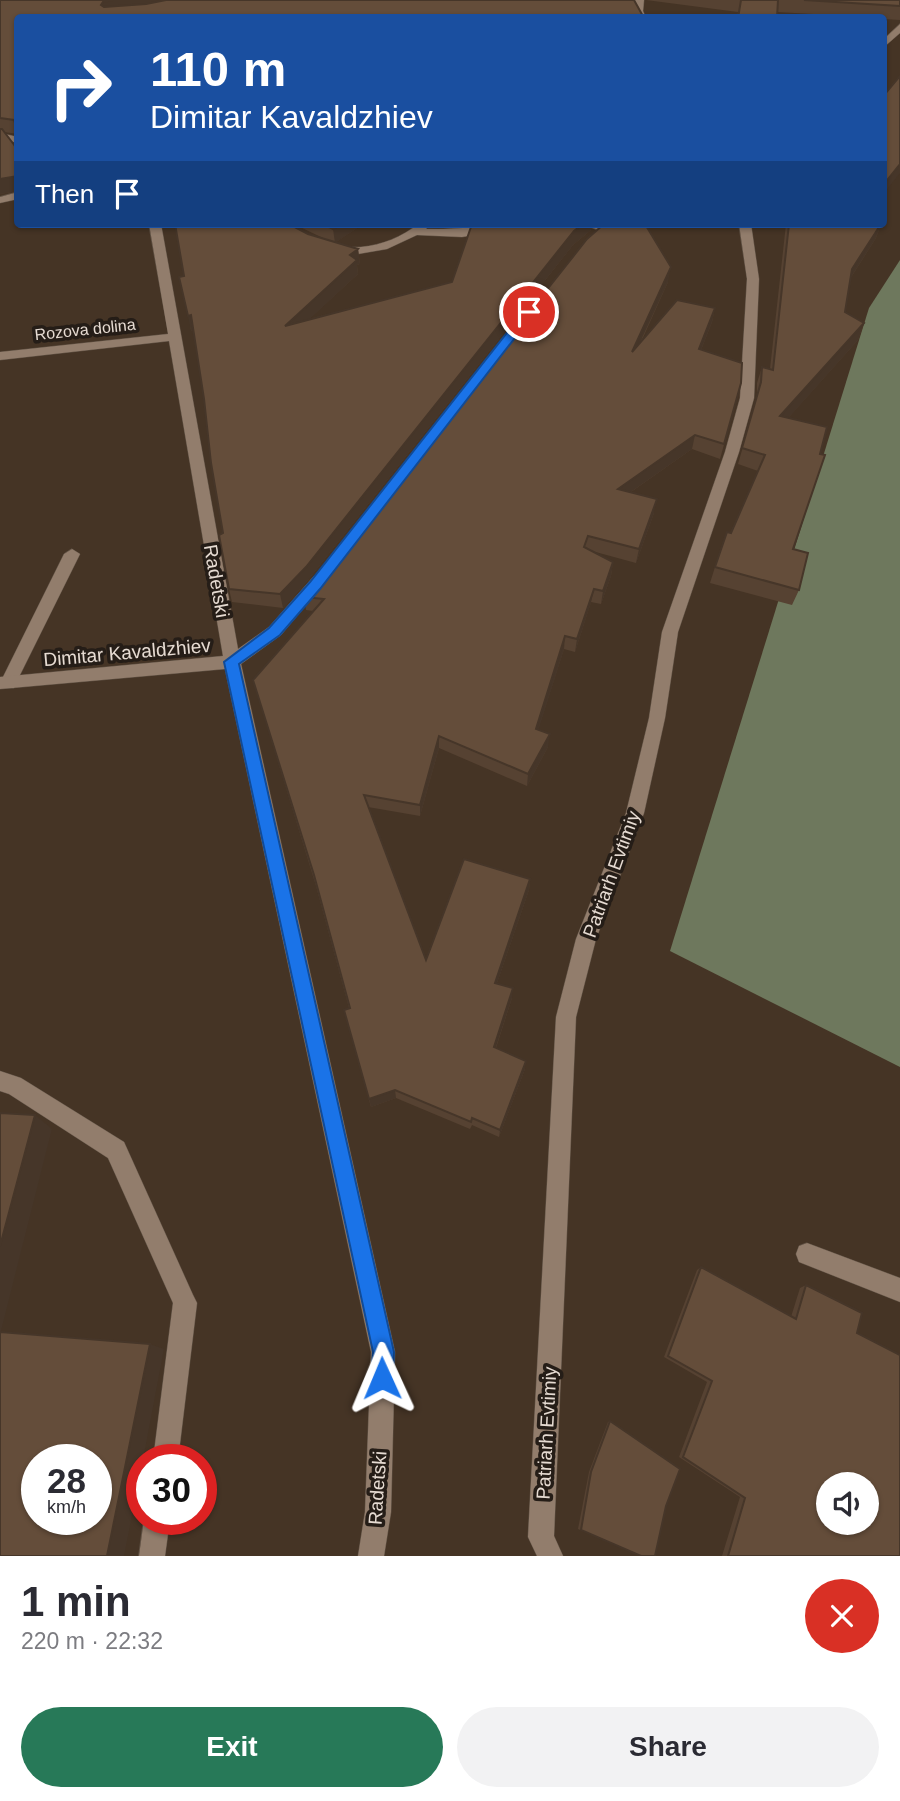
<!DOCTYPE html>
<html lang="en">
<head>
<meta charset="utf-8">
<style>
  body { margin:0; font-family:Arial,sans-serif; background:#f2f2f3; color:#2b2b33; height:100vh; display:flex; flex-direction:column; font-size:26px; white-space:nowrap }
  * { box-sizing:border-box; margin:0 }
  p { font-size:23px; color:#7c7c81 }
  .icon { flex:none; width:38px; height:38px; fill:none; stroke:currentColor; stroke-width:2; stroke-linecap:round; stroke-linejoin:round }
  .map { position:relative; height:1556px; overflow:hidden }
  .details { display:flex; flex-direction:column; background:#fff; flex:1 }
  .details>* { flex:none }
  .guide { position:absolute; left:14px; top:14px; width:873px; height:214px; border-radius:7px; box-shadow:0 2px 5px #0004; background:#1a4fa0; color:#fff; overflow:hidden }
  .fabs { position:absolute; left:816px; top:1472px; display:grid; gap:14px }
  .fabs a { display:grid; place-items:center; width:63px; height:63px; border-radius:50%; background:#fff; box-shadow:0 2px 5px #0004; font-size:35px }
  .speed { position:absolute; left:21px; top:1444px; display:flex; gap:14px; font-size:35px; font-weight:700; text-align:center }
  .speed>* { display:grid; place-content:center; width:91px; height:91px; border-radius:50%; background:#fff; box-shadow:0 2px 5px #0004; line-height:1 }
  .speed small { font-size:18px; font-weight:400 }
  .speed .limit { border:10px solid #d22; background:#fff; color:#111 }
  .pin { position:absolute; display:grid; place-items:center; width:60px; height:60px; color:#fff; margin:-30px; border:4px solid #fff; border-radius:50%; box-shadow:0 2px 7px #0007 }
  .me { position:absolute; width:77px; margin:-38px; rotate:359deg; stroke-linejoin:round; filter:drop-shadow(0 0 5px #0008) }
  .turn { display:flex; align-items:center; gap:24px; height:147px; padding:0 21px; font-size:32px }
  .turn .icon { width:91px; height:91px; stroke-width:2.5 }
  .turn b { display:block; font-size:49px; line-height:60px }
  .then { display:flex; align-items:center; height:66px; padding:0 21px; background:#0003; gap:14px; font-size:26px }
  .round { display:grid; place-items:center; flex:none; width:74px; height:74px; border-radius:37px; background:#f2f2f3 }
  .head { display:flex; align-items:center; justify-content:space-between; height:119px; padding:0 21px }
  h1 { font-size:42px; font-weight:600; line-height:52px }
  .action { display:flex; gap:14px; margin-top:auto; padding:14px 21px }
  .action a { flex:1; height:80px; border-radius:42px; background:#277958; color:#fff; font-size:28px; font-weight:600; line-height:80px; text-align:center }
  .action a+a { background:#f2f2f3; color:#2b2b33 }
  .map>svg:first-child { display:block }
  .forest { fill:#6e785d }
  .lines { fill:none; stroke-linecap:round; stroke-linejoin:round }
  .service-casing { stroke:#5f5144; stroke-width:1 }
  .minor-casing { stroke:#5f5144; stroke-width:1 }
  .service { fill:#927d6c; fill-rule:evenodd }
  .minor { fill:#927d6c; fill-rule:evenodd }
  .wall { fill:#564232; fill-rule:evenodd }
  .shaded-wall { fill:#463629 }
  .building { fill:#644d3a; stroke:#463629; stroke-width:2; fill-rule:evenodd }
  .route { fill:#1a73e8; stroke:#114b97; stroke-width:2 }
  .labels { text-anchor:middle; stroke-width:7; stroke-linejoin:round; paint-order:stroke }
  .far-street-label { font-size:16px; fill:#e6dbd2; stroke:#251d17 }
  .street-label { font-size:19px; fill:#e6dbd2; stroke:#251d17 }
</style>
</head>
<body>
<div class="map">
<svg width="900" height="1556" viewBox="0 0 900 1556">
  <rect width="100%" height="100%" fill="#453425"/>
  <!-- forest -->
  <polygon class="forest" points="900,260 900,1067 670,951 869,308"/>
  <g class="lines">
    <defs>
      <g id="service">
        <path d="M418,224H431L426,229C461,230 493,224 528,224L522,227L462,237L417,235L387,249L358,254H335L329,250C337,244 351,248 361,247C382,245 402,237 418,224Z"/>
        <polygon points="583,224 600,224 609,229 603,232"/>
        <polygon points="72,549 80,554 16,683 14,688 2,688 0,683 64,554"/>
        <polygon points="0,1071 21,1078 124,1142 193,1295 197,1303 178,1460 153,1460 173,1303 108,1158 9,1094 0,1091"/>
        <polygon points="144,1519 170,1519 165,1556 139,1556"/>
      </g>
      <g id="minor">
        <polygon points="634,0 644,0 643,11 646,18 637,18 633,11"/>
        <polygon points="900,24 900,33 884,47 884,39"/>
        <polygon points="0,133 18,137 18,143 0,139"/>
        <polygon points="18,192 18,199 0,203 0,197"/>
        <polygon points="149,224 161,224 238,649 269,627 314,576 324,576 327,580 281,635 241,664 395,1352 391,1512 384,1556 358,1556 365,1512 371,1352 225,669 0,689 0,677 223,656 169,341 0,360 0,352 168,334"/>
        <polygon points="739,224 751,224 759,279 754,398 739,452 678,632 665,718 644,813 596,939 576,1017 554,1536 563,1556 537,1556 528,1537 556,1017 576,939 626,813 649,718 662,632 725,452 740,398 747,279"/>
        <polygon points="807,1243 900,1278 900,1302 799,1262 796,1254 799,1246"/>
      </g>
    </defs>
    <!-- service casing -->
    <use href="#service" class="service-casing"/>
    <!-- minor casing -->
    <use href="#minor" class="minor-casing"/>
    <!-- service -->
    <use href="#service" class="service"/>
    <!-- minor -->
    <use href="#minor" class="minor"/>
  </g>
  <!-- wall -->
  <g class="wall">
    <polygon points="0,0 18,18 18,134 4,132 18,150 18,191 0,194"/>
    <polygon points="646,0 900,0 900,20 884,19 884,18 777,12 777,18 737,18 738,12"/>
    <path d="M175,224H363L336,242L358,249L360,264L357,265L358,274L309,319L452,282L472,225L469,224H592L591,230L573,245L308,580L283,608L232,602L229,589L223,533L204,399L193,330L191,331L184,276ZM290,224L296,225L327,240L308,234Z"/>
    <polygon points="604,224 645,224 668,282 641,342 715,308 712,322 701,350 741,383 720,459 692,449 631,492 654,513 636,563 592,551 613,562 611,576 601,604 591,602 575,652 564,649 538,730 548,747 527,786 439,748 420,816 368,807 426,960 530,879 529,890 497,983 512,998 496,1048 525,1069 499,1137 472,1125 470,1129 396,1098 371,1107 344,1010 349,1008 316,886 253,680 313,611 306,610 304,597"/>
    <polygon points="786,224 881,224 876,238 850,279 845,312 864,323 858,340 788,418 793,549 799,590 792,605 710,583 715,567 758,471 738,464 757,399 757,383 762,367 770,369"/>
    <polygon points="701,1267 791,1317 800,1288 806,1285 857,1333 900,1556 722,1556 740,1497 679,1457 707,1382 664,1357 697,1270"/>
    <polygon points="610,1421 666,1506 641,1556 578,1529 589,1472 608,1422"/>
  </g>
  <!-- shaded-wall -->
  <g class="shaded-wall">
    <polygon points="113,0 185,0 106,15 101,5 103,2"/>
    <polygon points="900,164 900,173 884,193 884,184"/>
    <polygon points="18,176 18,191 0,194 0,179"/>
    <polygon points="341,224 363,224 335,243 333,229"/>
    <polygon points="583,224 592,224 591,230 573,245 308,580 283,608 280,594 574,231"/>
    <polygon points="881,224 876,238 846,285 852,269"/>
    <polygon points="358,249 360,264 357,265 358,274 287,340 285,326 350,255"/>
    <polygon points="671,267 668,282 629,366 632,352"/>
    <polygon points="715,308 712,322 696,363 699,349"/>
    <polygon points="191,315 194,330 191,331 188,316"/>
    <polygon points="864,323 858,340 775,433 780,416"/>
    <polygon points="695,435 692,449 615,503 618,489"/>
    <polygon points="657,499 654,513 636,563 639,549"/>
    <polygon points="613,562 611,576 601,604 603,591"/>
    <polygon points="594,589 591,602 575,652 577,639"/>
    <polygon points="565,636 564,649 535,741 536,729"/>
    <polygon points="550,734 548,747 527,786 528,774"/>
    <polygon points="439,736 439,748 420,816 420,805"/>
    <polygon points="530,879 529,890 494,992 495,983"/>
    <polygon points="513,988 512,998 493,1056 494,1047"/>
    <polygon points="526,1061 525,1069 499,1137 500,1130"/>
    <polygon points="395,1090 396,1098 371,1107 369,1099"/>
    <polygon points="35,1115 52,1129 0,1335 0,1246"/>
    <polygon points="150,1344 164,1349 143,1460 142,1460 142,1465 124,1556 107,1556"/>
  </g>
  <!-- building -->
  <g class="building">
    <polygon points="0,0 113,0 103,2 101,5 104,7 146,4 166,0 634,0 644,18 18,18 18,127 16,126 14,120 0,118"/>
    <polygon points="741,0 778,0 777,18 738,18"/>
    <polygon points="804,0 900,0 900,6"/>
    <polygon points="900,76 900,164 884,184 884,95"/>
    <polygon points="0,129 2,129 18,150 18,176 0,179"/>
    <polygon points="175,224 289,224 308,234 358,249 350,255 357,260 285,326 452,282 472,224 583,224 574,231 306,567 280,594 229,589 219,535 223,533 211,463 204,399 191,315 188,316 179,277 184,276"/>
    <polygon points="323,224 341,224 333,229"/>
    <polygon points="604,224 645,224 671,267 632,352 677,300 715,308 699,349 742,363 741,383 724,444 695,435 618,489 657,499 639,549 588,536 584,547 613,562 603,591 594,589 577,639 565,636 536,729 550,734 528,774 439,736 420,805 364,795 426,960 464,859 530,879 495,983 513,988 494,1047 526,1061 500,1130 472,1118 471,1122 395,1090 369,1099 344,1010 350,1008 314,875 253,680 324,599 304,597 587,239"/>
    <polygon points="789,224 881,224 852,269 845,312 864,323 780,416 827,427 820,454 825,455 793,549 808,553 799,590 715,567 727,532 731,533 765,455 742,448 761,382 762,367 773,370"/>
    <polygon points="0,1113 35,1115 0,1246"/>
    <path d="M701,1267L796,1319L806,1285L862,1313L857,1333L900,1355V1556H728L745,1498L683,1457L712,1381L668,1356ZM828,1484H866V1522H828Z"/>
    <path d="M0,1332L150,1344L107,1556H0ZM37,1460H96V1519H37Z"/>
    <polygon points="610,1421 680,1469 666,1506 655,1556 641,1556 581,1530 591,1472"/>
  </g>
  <!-- route -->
  <polygon class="route" points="525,310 535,312 320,589 280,635 239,664 394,1352 393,1378 390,1386 382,1389 375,1386 371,1378 373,1352 224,662 269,628 310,582"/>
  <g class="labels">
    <!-- far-street labels -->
    <g class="far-street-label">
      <text transform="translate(85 329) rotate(-6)" y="6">Rozova dolina</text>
    </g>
    <!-- street labels -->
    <g class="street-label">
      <text transform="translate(217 581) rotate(80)" y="7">Radetski</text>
      <text transform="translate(127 652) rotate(-5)" y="7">Dimitar Kavaldzhiev</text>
      <text transform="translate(611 874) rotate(-70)" y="7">Patriarh Evtimiy</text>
      <text transform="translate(546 1433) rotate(-87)" y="7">Patriarh Evtimiy</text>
      <text transform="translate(377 1488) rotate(-86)" y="7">Radetski</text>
    </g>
  </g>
</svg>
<div class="fabs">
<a><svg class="icon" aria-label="sound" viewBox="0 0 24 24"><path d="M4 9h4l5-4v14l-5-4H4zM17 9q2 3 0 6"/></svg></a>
</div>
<div class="speed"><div>28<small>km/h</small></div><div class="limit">30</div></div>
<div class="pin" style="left:529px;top:312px;background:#d93025"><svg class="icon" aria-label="arrive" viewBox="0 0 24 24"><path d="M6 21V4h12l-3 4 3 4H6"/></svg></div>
<svg class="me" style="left:382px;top:1378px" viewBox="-20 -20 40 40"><path d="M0-17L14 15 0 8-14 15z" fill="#1a73e8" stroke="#fff" stroke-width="4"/></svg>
<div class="guide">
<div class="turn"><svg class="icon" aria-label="right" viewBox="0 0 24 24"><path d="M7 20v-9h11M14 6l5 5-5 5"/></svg><div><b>110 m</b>Dimitar Kavaldzhiev</div></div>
<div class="then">Then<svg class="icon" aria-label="arrive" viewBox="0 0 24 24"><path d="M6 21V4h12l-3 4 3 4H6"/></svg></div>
</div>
</div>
<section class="details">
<div class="head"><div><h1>1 min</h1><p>220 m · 22:32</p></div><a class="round" style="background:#d93025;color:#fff"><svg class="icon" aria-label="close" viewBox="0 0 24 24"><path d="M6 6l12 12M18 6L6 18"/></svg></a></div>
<div class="action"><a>Exit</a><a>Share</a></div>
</section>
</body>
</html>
